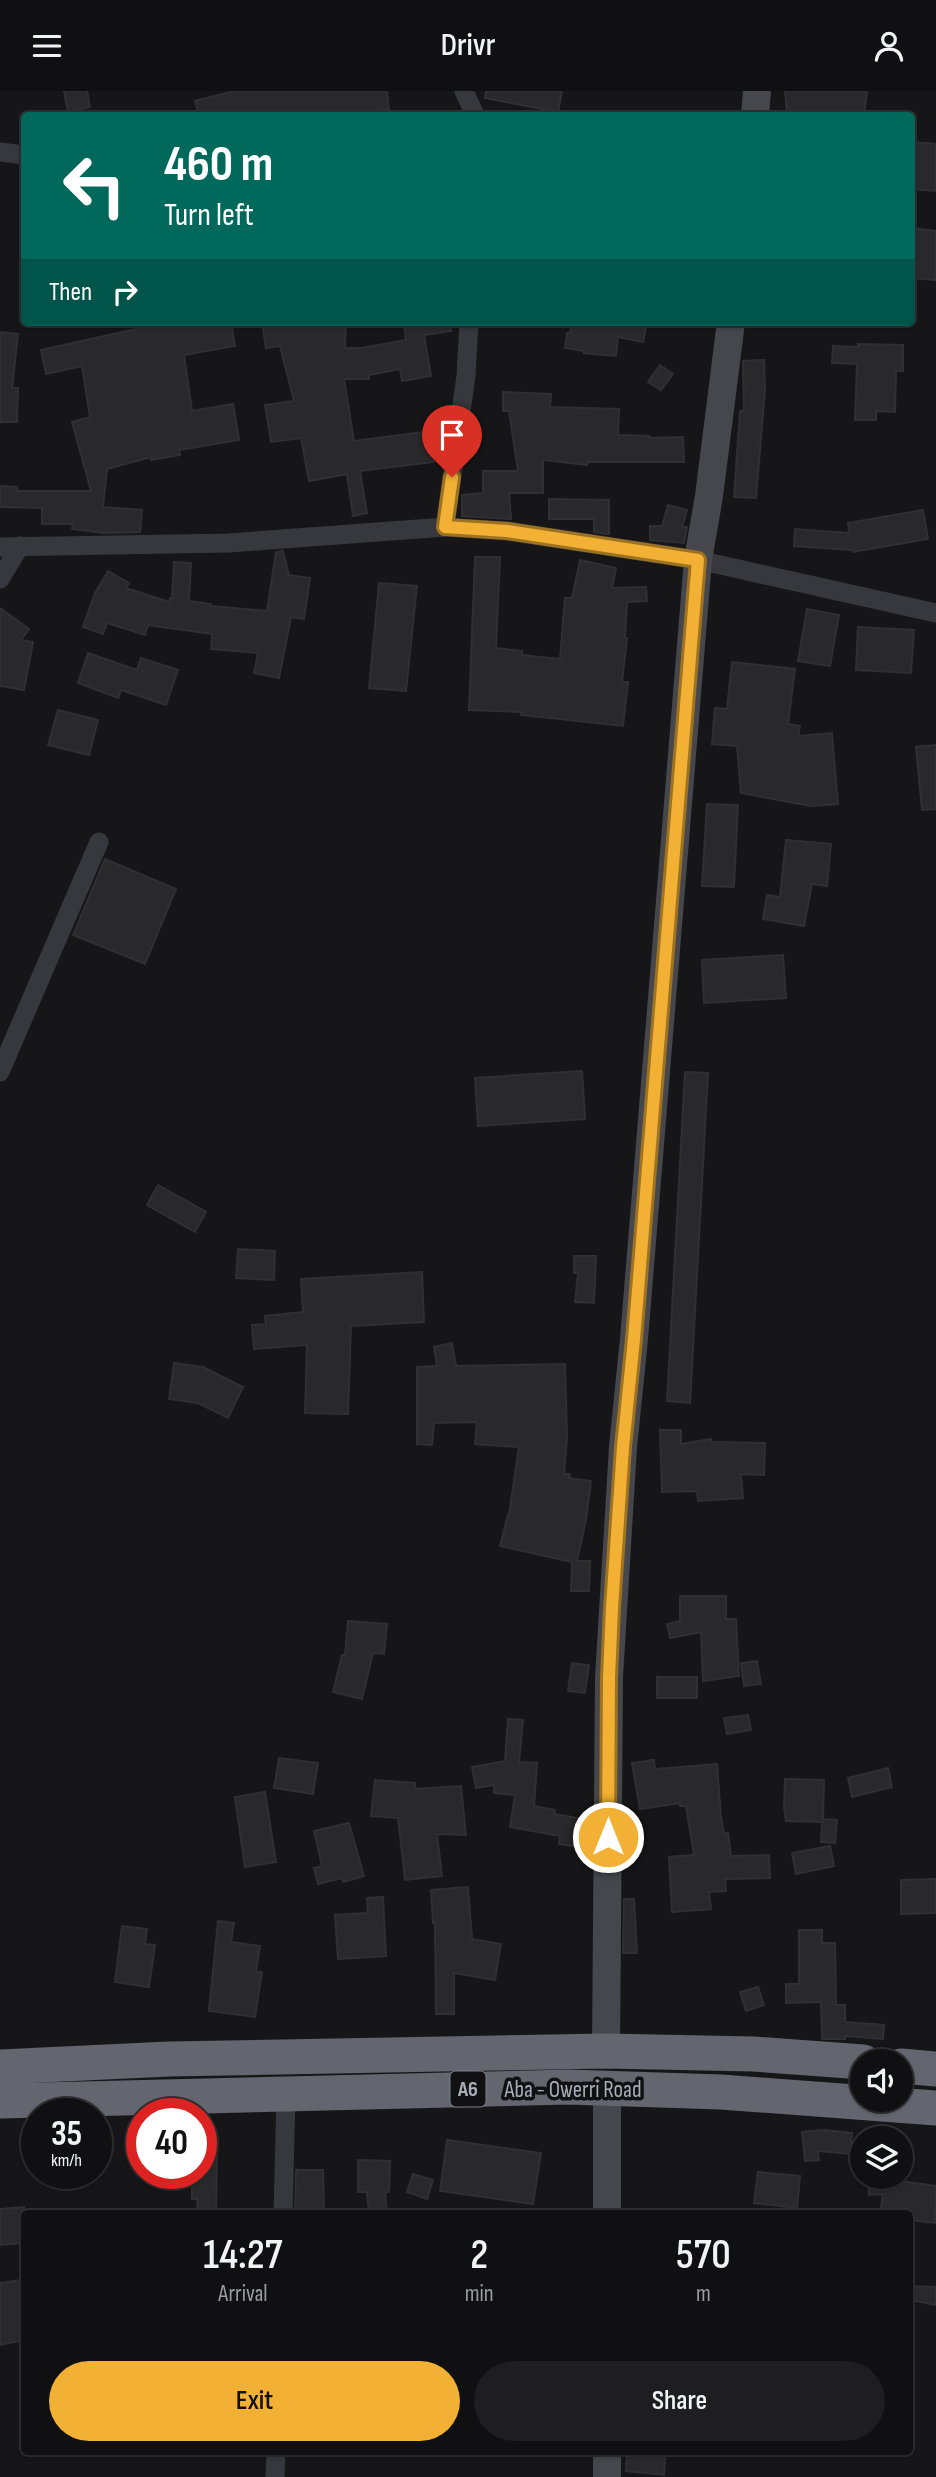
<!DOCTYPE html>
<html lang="en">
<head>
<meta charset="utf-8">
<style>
  body { margin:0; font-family:"Sofia Sans Condensed",sans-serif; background:#1e1e20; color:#f1f3f6; height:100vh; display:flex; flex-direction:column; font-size:26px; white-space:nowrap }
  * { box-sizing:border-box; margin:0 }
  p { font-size:23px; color:#9c9d9f }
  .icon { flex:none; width:38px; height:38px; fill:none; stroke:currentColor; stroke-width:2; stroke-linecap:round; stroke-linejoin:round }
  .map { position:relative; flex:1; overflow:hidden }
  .drawer { position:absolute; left:21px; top:2119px; width:892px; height:245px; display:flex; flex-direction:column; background:#101012; border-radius:7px; box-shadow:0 2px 5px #0004,0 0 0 2px #303032 }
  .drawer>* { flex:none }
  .guide { position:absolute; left:21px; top:21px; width:894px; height:214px; border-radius:7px; box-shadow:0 2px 5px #0004,0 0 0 2px #303032; background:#00695c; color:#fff; overflow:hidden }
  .buttons { position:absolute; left:850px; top:1958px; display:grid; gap:14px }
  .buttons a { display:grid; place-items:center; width:63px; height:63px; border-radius:50%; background:#101012; box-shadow:0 2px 5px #0004,0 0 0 2px #303032; font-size:35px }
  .speed { position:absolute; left:21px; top:2007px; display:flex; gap:14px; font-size:35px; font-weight:700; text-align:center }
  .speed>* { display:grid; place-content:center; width:91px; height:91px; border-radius:50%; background:#101012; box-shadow:0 2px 5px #0004,0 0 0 2px #303032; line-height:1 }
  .speed small { font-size:18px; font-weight:400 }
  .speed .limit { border:10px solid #d22; background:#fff; color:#111 }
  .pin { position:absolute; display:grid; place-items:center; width:60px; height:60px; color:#fff; margin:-72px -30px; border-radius:50% 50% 50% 0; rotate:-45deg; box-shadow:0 0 7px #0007 }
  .pin .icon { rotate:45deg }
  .me { position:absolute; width:77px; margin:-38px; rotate:0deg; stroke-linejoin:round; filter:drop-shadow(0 0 5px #0008) }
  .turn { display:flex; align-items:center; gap:24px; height:147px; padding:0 28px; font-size:32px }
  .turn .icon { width:91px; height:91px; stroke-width:2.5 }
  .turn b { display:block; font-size:49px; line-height:60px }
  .then { display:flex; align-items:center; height:66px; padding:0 28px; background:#0003; gap:14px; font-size:26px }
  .eta { display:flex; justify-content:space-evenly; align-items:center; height:119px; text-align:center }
  .eta b { font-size:42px; font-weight:600; line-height:49px }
  .button { display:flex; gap:14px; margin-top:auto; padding:14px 28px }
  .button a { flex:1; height:80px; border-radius:42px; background:#f2b134; color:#111; font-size:28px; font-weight:600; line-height:80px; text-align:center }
  .button a+a { background:#1e1e20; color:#f1f3f6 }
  header { display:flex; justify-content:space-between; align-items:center; height:91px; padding:0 28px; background:#101012; font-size:32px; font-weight:600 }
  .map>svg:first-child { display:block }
  .building { fill:#29292c; stroke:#303034; stroke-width:2 }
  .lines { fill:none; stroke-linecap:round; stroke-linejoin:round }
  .street { stroke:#37383d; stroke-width:19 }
  .secondary { stroke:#45474d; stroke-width:28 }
  .highway { stroke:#63666e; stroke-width:35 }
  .route-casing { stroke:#9d7322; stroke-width:18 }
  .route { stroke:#f2b134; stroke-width:12 }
  .labels { text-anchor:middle; stroke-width:7; stroke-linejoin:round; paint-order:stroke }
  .shield { fill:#111113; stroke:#7b7e86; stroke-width:2 }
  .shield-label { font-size:21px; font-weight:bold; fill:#a8adb8 }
  .street-label { font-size:23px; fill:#a8adb8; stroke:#111113 }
</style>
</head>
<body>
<header><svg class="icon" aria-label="menu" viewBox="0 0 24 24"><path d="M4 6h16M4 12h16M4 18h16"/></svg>Drivr<svg class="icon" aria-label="person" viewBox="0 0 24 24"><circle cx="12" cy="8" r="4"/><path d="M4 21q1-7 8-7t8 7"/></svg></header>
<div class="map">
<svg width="936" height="2386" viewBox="0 0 936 2386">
  <rect width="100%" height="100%" fill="#161618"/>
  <!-- building -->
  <g class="building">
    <polygon points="64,0 87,0 90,16 68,21"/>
    <polygon points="234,0 387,0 389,18 329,24 303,24 302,19 273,24 199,24 195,10"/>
    <polygon points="486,0 562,0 558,21 485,7"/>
    <polygon points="785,0 867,0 864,24 787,24"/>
    <polygon points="912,51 936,53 936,100 912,98"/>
    <polygon points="912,137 936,140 936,189 912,187"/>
    <polygon points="135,231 231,231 235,255 184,264 192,320 233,313 239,349 179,359 180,364 151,369 151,366 107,378 103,416 142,419 140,441 104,442 72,438 73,433 42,433 42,417 0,416 0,395 17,396 17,400 91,400 72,331 90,326 82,275 46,283 41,259 136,238"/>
    <polygon points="262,231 346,231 345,257 362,257 406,249 404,231 450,231 451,240 424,244 431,285 402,290 400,278 369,284 369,288 344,288 354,350 430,340 434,371 360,380 367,422 353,425 347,383 309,390 301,347 271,351 265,314 294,310 280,255 266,257"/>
    <polygon points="572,231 647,231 643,251 618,246 616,265 584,262 584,260 565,257 567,242 570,242"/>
    <polygon points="0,241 18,243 12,297 18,297 17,331 0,331"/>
    <polygon points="858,253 903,254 903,280 896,280 895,321 876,320 876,329 855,329 857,273 832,272 833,255 858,256"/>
    <polygon points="764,269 765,298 756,407 734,406 740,320 744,320 743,270"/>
    <polygon points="660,274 673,283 661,299 648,291"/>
    <polygon points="503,301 551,303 550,316 619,318 618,344 649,345 649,347 683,346 684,371 588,371 587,374 543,369 543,402 509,402 511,428 462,425 462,404 483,402 483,380 518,380 509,320 503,320"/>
    <polygon points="549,408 609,409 609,443 594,441 594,428 549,428"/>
    <polygon points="668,414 687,419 682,436 687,436 684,452 650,449 650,435 662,435"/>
    <polygon points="923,419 928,448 853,461 852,459 794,455 795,438 849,442 848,432"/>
    <polygon points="283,460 289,484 310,487 304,528 291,526 279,587 254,582 258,562 211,558 212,543 148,534 145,544 107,532 103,543 83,536 95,502 108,480 129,492 126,497 169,511 170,507 172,507 174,471 191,472 189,510 211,513 211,515 267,520 276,461"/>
    <polygon points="475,466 500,466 496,557 522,560 522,564 560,568 565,507 572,507 580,469 616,477 612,497 646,496 647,510 627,511 625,547 627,547 622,591 628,591 623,635 521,624 522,621 469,619"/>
    <polygon points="379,492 417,495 406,600 369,597"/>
    <polygon points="0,517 29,538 21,549 33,551 24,599 0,595"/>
    <polygon points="807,518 839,524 830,575 798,570"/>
    <polygon points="858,536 914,539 911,582 856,579"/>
    <polygon points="88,562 137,579 141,567 178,579 166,614 121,599 118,607 78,592"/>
    <polygon points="732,571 795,578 788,633 800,635 798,645 832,642 838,713 811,715 741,702 737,655 712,653 715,617 727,618"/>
    <polygon points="58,619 98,629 89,664 48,654"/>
    <polygon points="936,654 936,718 922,719 916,656"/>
    <polygon points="707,713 738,714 734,796 702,795"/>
    <polygon points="786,749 831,753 827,795 812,793 804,835 763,828 767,804 780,806"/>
    <polygon points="105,768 176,798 145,873 73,844"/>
    <polygon points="783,864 786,907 704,912 702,869"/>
    <polygon points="582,980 585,1028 478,1035 475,987"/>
    <polygon points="685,981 708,982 690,1312 667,1310"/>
    <polygon points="158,1094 206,1121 195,1141 147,1114"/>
    <polygon points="238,1158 275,1160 274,1189 236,1187"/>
    <polygon points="574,1165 596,1165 594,1212 575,1211 578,1182 574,1182"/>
    <polygon points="422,1181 424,1231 351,1235 348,1323 305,1322 307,1254 254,1258 252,1234 266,1233 265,1225 303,1221 301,1188"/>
    <polygon points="452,1252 456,1275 565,1273 567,1346 564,1383 570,1383 569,1387 591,1390 586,1429 577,1470 590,1470 589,1500 571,1500 572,1471 500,1455 508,1424 509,1424 519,1356 475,1353 477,1331 434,1332 432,1354 417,1353 417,1276 437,1275 434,1256"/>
    <polygon points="174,1272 203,1276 243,1296 228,1327 198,1312 169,1308"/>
    <polygon points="660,1339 681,1339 681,1353 711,1348 711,1351 765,1352 764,1384 741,1383 743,1407 698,1410 697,1400 662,1401"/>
    <polygon points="680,1505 726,1505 726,1528 736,1528 739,1585 703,1590 701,1541 670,1547 667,1533 680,1530"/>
    <polygon points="348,1530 387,1533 384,1563 373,1562 362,1608 333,1601 342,1564 345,1564"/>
    <polygon points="757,1570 761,1593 744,1595 741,1572"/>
    <polygon points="572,1572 589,1574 585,1602 568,1600"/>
    <rect x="657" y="1586" width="40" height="21"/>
    <polygon points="748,1624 751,1639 727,1643 724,1627"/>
    <polygon points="508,1628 523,1629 519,1671 537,1672 534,1715 555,1719 554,1723 584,1728 579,1756 559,1753 560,1745 510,1736 515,1704 494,1702 494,1694 476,1697 472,1676 505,1670"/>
    <polygon points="279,1667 318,1672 313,1703 274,1697"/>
    <polygon points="654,1669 655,1678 717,1673 721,1726 724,1743 728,1742 731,1765 769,1764 770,1787 725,1788 726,1800 709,1801 711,1818 672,1821 669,1766 694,1764 686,1715 680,1715 680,1712 640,1718 632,1672"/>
    <polygon points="888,1677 892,1696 852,1706 848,1687"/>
    <polygon points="785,1688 824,1689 823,1728 837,1729 835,1752 821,1751 822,1731 786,1730 784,1716"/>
    <polygon points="375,1689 415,1692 415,1698 461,1695 466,1744 437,1743 442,1785 405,1789 398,1727 371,1725"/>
    <polygon points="265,1701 276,1771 245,1776 235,1706"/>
    <polygon points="349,1732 364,1785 343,1791 342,1787 318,1793 314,1777 322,1775 314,1740"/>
    <polygon points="830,1755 834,1775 796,1783 792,1762"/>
    <polygon points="936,1788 936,1822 901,1823 901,1789"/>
    <polygon points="468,1796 472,1848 501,1853 495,1889 454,1882 454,1923 436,1923 435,1831 433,1832 431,1799"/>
    <polygon points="383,1806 386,1865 338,1868 335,1824 368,1822 367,1807"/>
    <polygon points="624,1808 634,1808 637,1862 623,1862"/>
    <polygon points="218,1830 234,1832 231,1851 260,1855 256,1881 262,1881 255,1926 209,1920"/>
    <polygon points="122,1835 147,1838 145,1853 155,1854 149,1896 115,1891"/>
    <polygon points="799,1839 822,1839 822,1852 835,1852 836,1914 845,1914 845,1931 884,1934 883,1948 845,1945 845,1948 822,1948 821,1911 786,1912 786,1893 799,1893"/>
    <polygon points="758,1896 764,1914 746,1920 740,1901"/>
    <polygon points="824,2039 852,2042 850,2063 818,2060 819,2069 805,2070 802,2041"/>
    <polygon points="447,2049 541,2062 533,2113 440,2100"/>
    <polygon points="201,2060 217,2060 216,2123 198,2123 197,2108 192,2108 192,2082 201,2082"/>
    <polygon points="358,2069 390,2070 389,2101 385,2101 387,2123 369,2123 367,2101 358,2101"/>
    <polygon points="296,2079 323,2079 324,2123 295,2123"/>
    <polygon points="758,2081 800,2085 797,2117 754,2112"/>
    <polygon points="413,2083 433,2089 427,2108 407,2101"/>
    <polygon points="887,2088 936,2095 935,2132 910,2129 910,2123 880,2123 883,2103 869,2104 868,2089"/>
    <polygon points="24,2116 24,2152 0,2154 0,2118"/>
    <polygon points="21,2189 24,2190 24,2249 0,2254 0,2192"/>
    <polygon points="910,2195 936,2196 936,2214 910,2209"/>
    <polygon points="627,2363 665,2366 664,2384 626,2380"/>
  </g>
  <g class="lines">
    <!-- street -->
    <g class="street">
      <polyline points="464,0 475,24"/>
      <polyline points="0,61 24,64"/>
      <polyline points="445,436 466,285 469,231"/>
      <polyline points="0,456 229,452 445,436 507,440 698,469 936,522"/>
      <polyline points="0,488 20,455"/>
      <polyline points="0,981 99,751"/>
      <polyline points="283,2123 286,2003"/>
      <polyline points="275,2386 276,2361"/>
    </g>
    <!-- secondary -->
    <g class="secondary">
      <polyline points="755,24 757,0"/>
      <polyline points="606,1960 609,1586 623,1356 634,1248 698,469 709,405 731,231"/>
      <polyline points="607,2123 607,1997"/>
      <polyline points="607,2361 607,2386"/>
    </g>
    <!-- highway -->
    <g class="highway">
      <polyline points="901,1975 936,1978"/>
      <polyline points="0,1976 169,1968 606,1960 753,1963 863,1971"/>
      <polyline points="0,2010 568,1996 721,2001 936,2017"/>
    </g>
  </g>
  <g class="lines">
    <defs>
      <polyline id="route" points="452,386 445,436 507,440 698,469 634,1248 623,1356 612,1517 609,1586 608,1746"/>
    </defs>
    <!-- route casing -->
    <use href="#route" class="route-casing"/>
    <!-- route -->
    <use href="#route" class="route"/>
  </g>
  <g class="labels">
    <!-- shield labels -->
    <rect class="shield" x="450.5" y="1980.5" width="35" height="35" rx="5"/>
    <g class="shield-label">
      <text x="468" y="2005">A6</text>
    </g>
    <!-- street labels -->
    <g class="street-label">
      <text x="573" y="2006">Aba - Owerri Road</text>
    </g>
  </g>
</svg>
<div class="buttons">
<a><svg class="icon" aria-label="sound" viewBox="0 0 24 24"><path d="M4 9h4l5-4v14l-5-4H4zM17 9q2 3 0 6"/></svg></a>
<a><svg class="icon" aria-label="layers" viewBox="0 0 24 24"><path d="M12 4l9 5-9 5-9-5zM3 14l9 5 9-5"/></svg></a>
</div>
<div class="speed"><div>35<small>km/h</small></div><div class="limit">40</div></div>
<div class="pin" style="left:452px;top:386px;background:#d93025"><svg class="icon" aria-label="arrive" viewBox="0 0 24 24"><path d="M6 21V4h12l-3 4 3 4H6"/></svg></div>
<svg class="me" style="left:608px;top:1746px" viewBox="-20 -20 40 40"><circle r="17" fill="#f2b134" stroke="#fff" stroke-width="3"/><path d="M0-11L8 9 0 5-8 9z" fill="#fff"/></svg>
<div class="guide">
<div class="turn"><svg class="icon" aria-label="left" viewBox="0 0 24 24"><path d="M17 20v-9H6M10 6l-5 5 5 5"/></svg><div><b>460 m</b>Turn left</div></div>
<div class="then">Then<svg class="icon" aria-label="right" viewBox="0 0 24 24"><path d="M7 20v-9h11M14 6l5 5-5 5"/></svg></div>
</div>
<section class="drawer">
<div class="eta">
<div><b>14:27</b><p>Arrival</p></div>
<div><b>2</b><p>min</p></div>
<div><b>570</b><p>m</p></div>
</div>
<div class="button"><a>Exit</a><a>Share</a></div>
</section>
</div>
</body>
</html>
